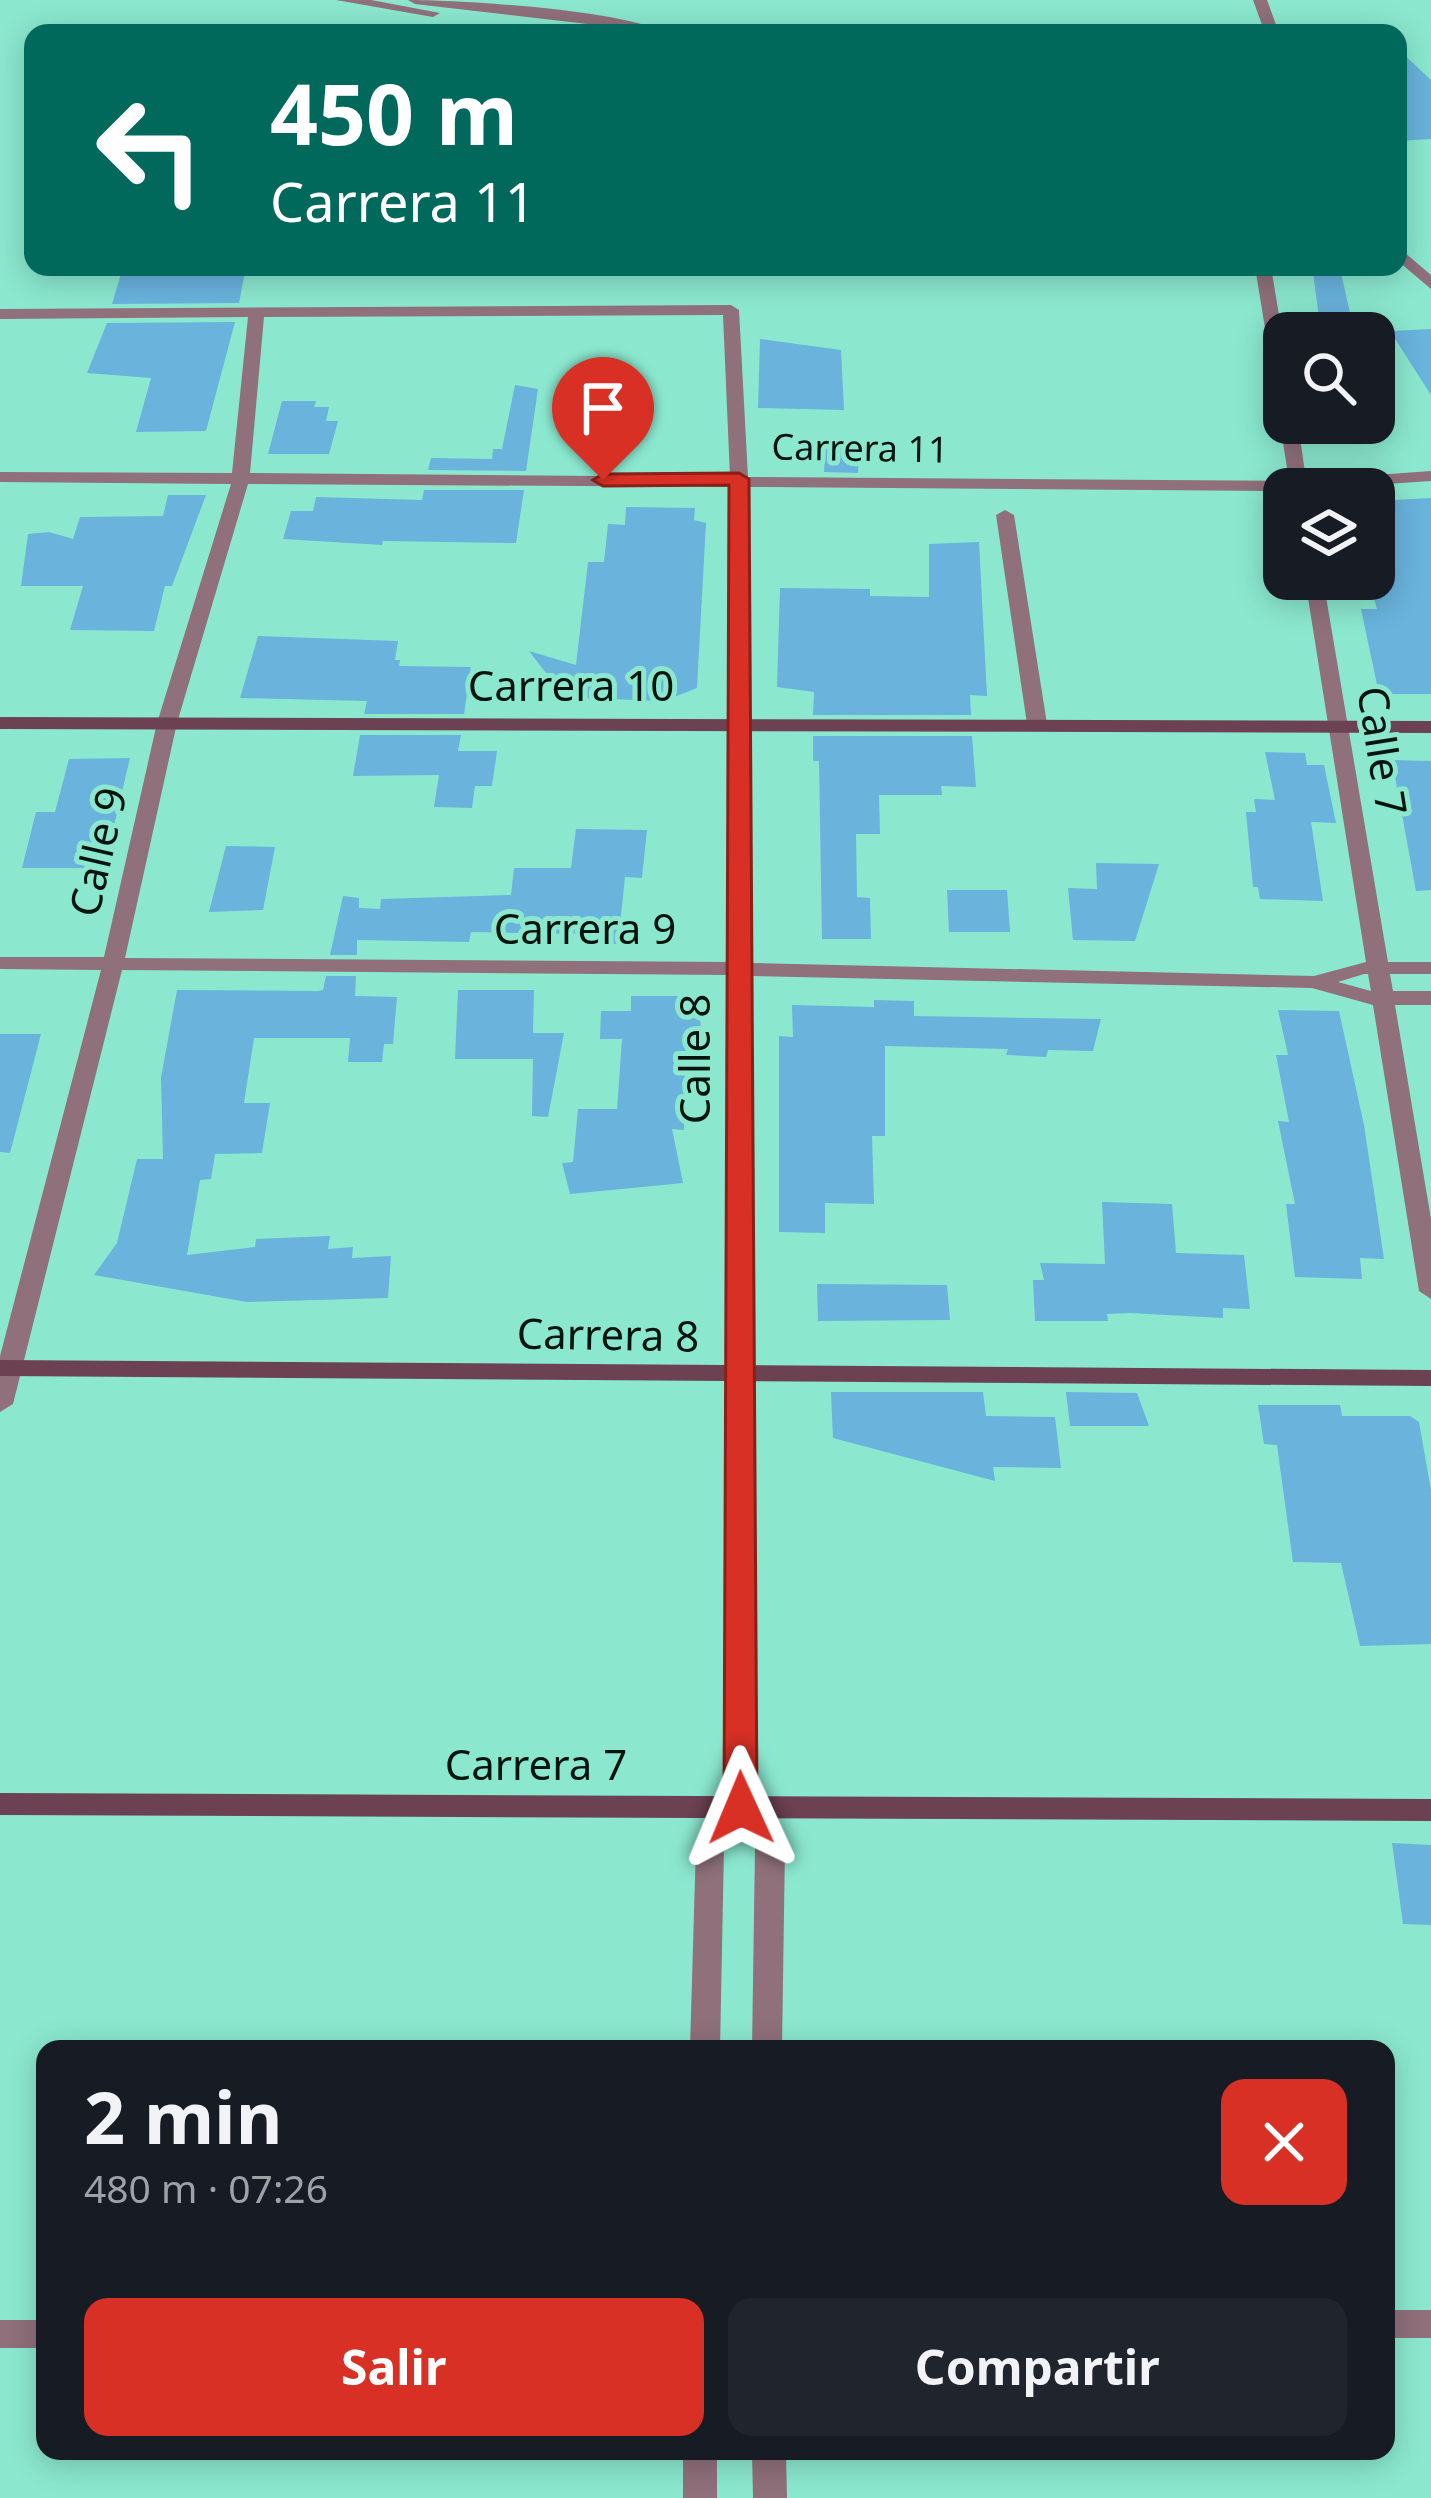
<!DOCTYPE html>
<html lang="es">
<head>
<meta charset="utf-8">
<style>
  body { margin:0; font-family:"Noto Sans",sans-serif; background:#20242c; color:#f1f3f6; height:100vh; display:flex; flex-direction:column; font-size:45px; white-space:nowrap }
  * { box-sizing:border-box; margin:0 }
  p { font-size:39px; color:#9ea1a6 }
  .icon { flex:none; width:66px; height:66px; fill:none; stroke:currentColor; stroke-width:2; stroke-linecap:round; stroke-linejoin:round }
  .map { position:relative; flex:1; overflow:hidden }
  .panel { position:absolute; left:36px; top:2040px; width:1359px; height:420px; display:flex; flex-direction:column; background:#171b24; border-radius:24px; box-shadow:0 6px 30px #0003 }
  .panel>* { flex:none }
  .hud { position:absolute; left:24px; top:24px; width:1383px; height:252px; border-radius:24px; box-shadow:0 6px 30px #0003; background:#00695c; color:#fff; overflow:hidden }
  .tools { position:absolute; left:1263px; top:312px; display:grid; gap:24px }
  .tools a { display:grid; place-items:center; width:132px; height:132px; border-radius:24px; background:#171b24; box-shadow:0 6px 30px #0003; font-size:60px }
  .pin { position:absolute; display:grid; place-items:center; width:102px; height:102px; color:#fff; margin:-123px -51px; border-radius:50% 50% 50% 0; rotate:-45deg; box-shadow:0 0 12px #0007 }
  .pin .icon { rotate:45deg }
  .me { position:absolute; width:132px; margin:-66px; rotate:359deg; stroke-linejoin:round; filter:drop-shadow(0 0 9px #0008) }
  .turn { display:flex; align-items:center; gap:42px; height:252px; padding:0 48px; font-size:54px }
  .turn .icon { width:156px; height:156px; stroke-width:2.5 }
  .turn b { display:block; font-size:84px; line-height:102px }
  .round { display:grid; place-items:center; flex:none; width:126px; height:126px; border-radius:24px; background:#20242c }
  .head { display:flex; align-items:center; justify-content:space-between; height:204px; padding:0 48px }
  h1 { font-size:72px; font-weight:700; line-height:90px }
  .primary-button { display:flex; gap:24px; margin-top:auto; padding:24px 48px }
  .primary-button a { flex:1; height:138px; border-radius:24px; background:#d93025; color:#fff; font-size:48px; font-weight:700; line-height:138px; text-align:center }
  .primary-button a+a { background:#20242c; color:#f1f3f6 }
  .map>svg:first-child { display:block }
  .building { fill:#69b3dd }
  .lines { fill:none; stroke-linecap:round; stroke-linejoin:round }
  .street { fill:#8f707b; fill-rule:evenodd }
  .secondary { fill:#6c4152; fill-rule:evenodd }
  .route { fill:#d93025; stroke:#8d1f18; stroke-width:3 }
  .labels { text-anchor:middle; stroke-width:10; stroke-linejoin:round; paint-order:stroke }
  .far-street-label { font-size:36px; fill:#00140e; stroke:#8be8cf }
  .street-label { font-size:42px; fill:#00140e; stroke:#8be8cf }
</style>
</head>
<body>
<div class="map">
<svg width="1431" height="2498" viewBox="0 0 1431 2498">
  <rect width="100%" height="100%" fill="#8be8cf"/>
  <!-- building -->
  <g class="building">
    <polygon points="1398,49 1431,80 1431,139 1398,141"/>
    <polygon points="123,267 246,267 239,303 112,304"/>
    <polygon points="1313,272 1341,273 1353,326 1320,325"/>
    <polygon points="235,322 206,431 136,432 151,378 87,373 107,323"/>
    <polygon points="1431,329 1431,395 1390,331"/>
    <polygon points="760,339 841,350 844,410 758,408"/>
    <polygon points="515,385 538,389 526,471 428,470 431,458 492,459 493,449 502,449"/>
    <polygon points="282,401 316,401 314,407 329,407 326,421 338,421 329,454 268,454"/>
    <polygon points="826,443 859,446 858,473 824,472"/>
    <polygon points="424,490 524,490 516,543 383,541 382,545 283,539 291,511 313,511 316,497 422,500"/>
    <polygon points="168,495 206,495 172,586 165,586 154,631 70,630 83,586 21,586 28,534 49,532 73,539 80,517 163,516"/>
    <polygon points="1431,498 1431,694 1379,694 1361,609 1377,609 1369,582 1374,582 1374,501"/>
    <polygon points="626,507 695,508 694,520 706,523 697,688 664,701 551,697 553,682 529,651 576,665 588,562 604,562 608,524 625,525"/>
    <polygon points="979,542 987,696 970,695 971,715 813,715 814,692 777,687 780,588 870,589 870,596 929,597 929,544"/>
    <polygon points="258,636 398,641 395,660 400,660 399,666 471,667 464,714 364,714 367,701 240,698"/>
    <polygon points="360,735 461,735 458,751 497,751 492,786 475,786 472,808 434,807 439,775 353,776"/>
    <polygon points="813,736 972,736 976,787 941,786 942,795 879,795 880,834 856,834 857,897 870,898 871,939 822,939 819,761 813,761"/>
    <polygon points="1265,752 1305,753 1307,765 1324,765 1336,823 1311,822 1323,901 1260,899 1258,887 1253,887 1246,812 1256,812 1254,799 1275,800"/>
    <polygon points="130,758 104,868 22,868 36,812 55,812 69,759"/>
    <polygon points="1392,760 1431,761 1431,890 1416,891"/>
    <polygon points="576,829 647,830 642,878 625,877 618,944 579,943 580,934 471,932 469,942 357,940 357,955 330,955 343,896 359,898 359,908 380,909 381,899 511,895 514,868 571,868"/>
    <polygon points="226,846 275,847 263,910 209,912"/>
    <polygon points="1096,863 1159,864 1135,941 1073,940 1068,888 1097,889"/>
    <polygon points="947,890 1007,890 1010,932 949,932"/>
    <polygon points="326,976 356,976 355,996 397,997 393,1044 384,1044 382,1062 348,1062 350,1038 254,1038 244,1103 270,1103 262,1153 215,1154 211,1179 200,1180 187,1255 255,1247 256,1239 330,1236 328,1249 353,1247 352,1258 391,1256 388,1298 247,1302 94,1275 117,1243 137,1159 163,1159 161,1078 177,990 318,991 323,990"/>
    <polygon points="458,990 534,990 533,1033 564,1033 548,1117 532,1116 533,1059 455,1059"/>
    <polygon points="631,996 686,996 686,1011 700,1011 701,1037 686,1037 684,1130 672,1129 683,1183 570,1194 562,1163 573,1162 578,1109 617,1109 622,1039 600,1039 601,1011 631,1011"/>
    <polygon points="874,1000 914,1001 914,1016 1101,1019 1093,1051 1048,1050 1046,1057 1006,1055 1008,1049 885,1046 885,1136 872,1136 874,1204 825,1203 825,1233 779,1232 779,1036 793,1037 792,1005 874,1007"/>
    <polygon points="1278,1010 1339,1011 1364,1125 1384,1259 1360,1258 1362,1279 1295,1277 1286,1204 1295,1204 1278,1121 1289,1122 1276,1055 1288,1055"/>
    <polygon points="0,1034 41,1034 10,1153 0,1152"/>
    <polygon points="1102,1202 1172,1204 1176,1253 1244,1255 1250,1309 1223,1308 1223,1318 1129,1313 1107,1314 1108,1321 1035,1321 1033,1280 1044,1280 1040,1263 1105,1264"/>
    <polygon points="817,1284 947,1285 950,1320 818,1321"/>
    <polygon points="831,1392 983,1392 986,1416 1055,1417 1061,1468 993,1467 995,1481 833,1438"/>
    <polygon points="1066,1392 1137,1393 1149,1426 1070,1426"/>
    <polygon points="1258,1405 1340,1405 1342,1416 1410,1416 1419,1422 1431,1490 1431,1644 1360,1646 1341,1563 1293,1562 1277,1445 1264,1444"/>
    <polygon points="1392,1843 1431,1845 1431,1925 1403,1924"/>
  </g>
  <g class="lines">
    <!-- street -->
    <g class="street">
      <polygon points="336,0 371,0 440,13 433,17"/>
      <path d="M408,0C462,0 623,10 665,33L415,4Z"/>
      <polygon points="1253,0 1267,0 1279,33 1265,33"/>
      <polygon points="1398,247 1431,275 1431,289 1398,261"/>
      <polygon points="1255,267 1271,267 1284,345 1284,400 1276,395"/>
      <path d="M731,305L739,310L748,477L1289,481L1280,423L1284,419V423H1298L1306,480L1431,471V481L1284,491L748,487L751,963L1314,976L1366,962L1305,579H1323L1388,962H1431V974H1390L1393,991H1431V1005H1395L1431,1219V1299L1419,1291L1373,1005L1312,988L751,976L755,1806L785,1846L782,2049H752L755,1848L740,1828L724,1847L720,2049H690L696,1844L727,1805L729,975L122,970L13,1404L0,1412V1356L101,970L0,969V957H104L157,723L231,484L0,482V472L232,473L248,317L0,319V309ZM723,315L730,477L250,473L264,317ZM248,484L730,487L729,962L125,958L177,723ZM1368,974L1371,991L1338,982L1364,974Z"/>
      <polygon points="1005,510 1014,515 1047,724 1037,730 1027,724 996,515"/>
      <rect x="1386" y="2310" width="45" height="28"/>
      <rect x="0" y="2320" width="45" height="28"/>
      <rect x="683" y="2451" width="34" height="47"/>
      <polygon points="752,2451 786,2451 787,2498 753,2498"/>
    </g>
    <!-- secondary -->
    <g class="secondary">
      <polygon points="0,717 1431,721 1431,733 0,729"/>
      <polygon points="0,1360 1431,1370 1431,1386 0,1376"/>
      <polygon points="0,1793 1431,1799 1431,1821 0,1815"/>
    </g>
  </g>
  <!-- route -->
  <polygon class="route" points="739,473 749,479 757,1808 752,1816 729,1816 724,1808 729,485 603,486 593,480 603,474"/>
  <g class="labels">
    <!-- far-street labels -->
    <g class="far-street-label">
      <text transform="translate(860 448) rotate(1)" y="13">Carrera 11</text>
    </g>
    <!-- street labels -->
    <g class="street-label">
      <text x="571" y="701">Carrera 10</text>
      <text transform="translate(1382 751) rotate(81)" y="15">Calle 7</text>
      <text transform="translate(98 852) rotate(-77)" y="15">Calle 9</text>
      <text x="585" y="944">Carrera 9</text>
      <text transform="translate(695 1059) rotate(-90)" y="15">Calle 8</text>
      <text transform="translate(608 1335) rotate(1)" y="15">Carrera 8</text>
      <text x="536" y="1780">Carrera 7</text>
    </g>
  </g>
</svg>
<div class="tools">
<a><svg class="icon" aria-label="search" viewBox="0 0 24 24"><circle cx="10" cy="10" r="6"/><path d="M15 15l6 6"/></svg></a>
<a><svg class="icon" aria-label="layers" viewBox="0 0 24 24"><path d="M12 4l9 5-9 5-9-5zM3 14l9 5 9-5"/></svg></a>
</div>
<div class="pin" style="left:603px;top:480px;background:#d93025"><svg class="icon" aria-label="arrive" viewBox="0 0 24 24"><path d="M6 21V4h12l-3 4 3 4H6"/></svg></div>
<svg class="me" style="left:741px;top:1808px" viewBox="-20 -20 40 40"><path d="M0-17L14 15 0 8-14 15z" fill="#d93025" stroke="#fff" stroke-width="4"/></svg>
<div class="hud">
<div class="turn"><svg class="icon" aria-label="left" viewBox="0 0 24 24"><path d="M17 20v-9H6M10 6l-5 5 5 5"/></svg><div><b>450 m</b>Carrera 11</div></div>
</div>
<section class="panel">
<div class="head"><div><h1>2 min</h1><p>480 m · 07:26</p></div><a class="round" style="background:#d93025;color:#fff"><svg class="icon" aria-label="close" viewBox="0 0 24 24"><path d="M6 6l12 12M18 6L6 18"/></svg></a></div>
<div class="primary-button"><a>Salir</a><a>Compartir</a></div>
</section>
</div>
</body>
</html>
